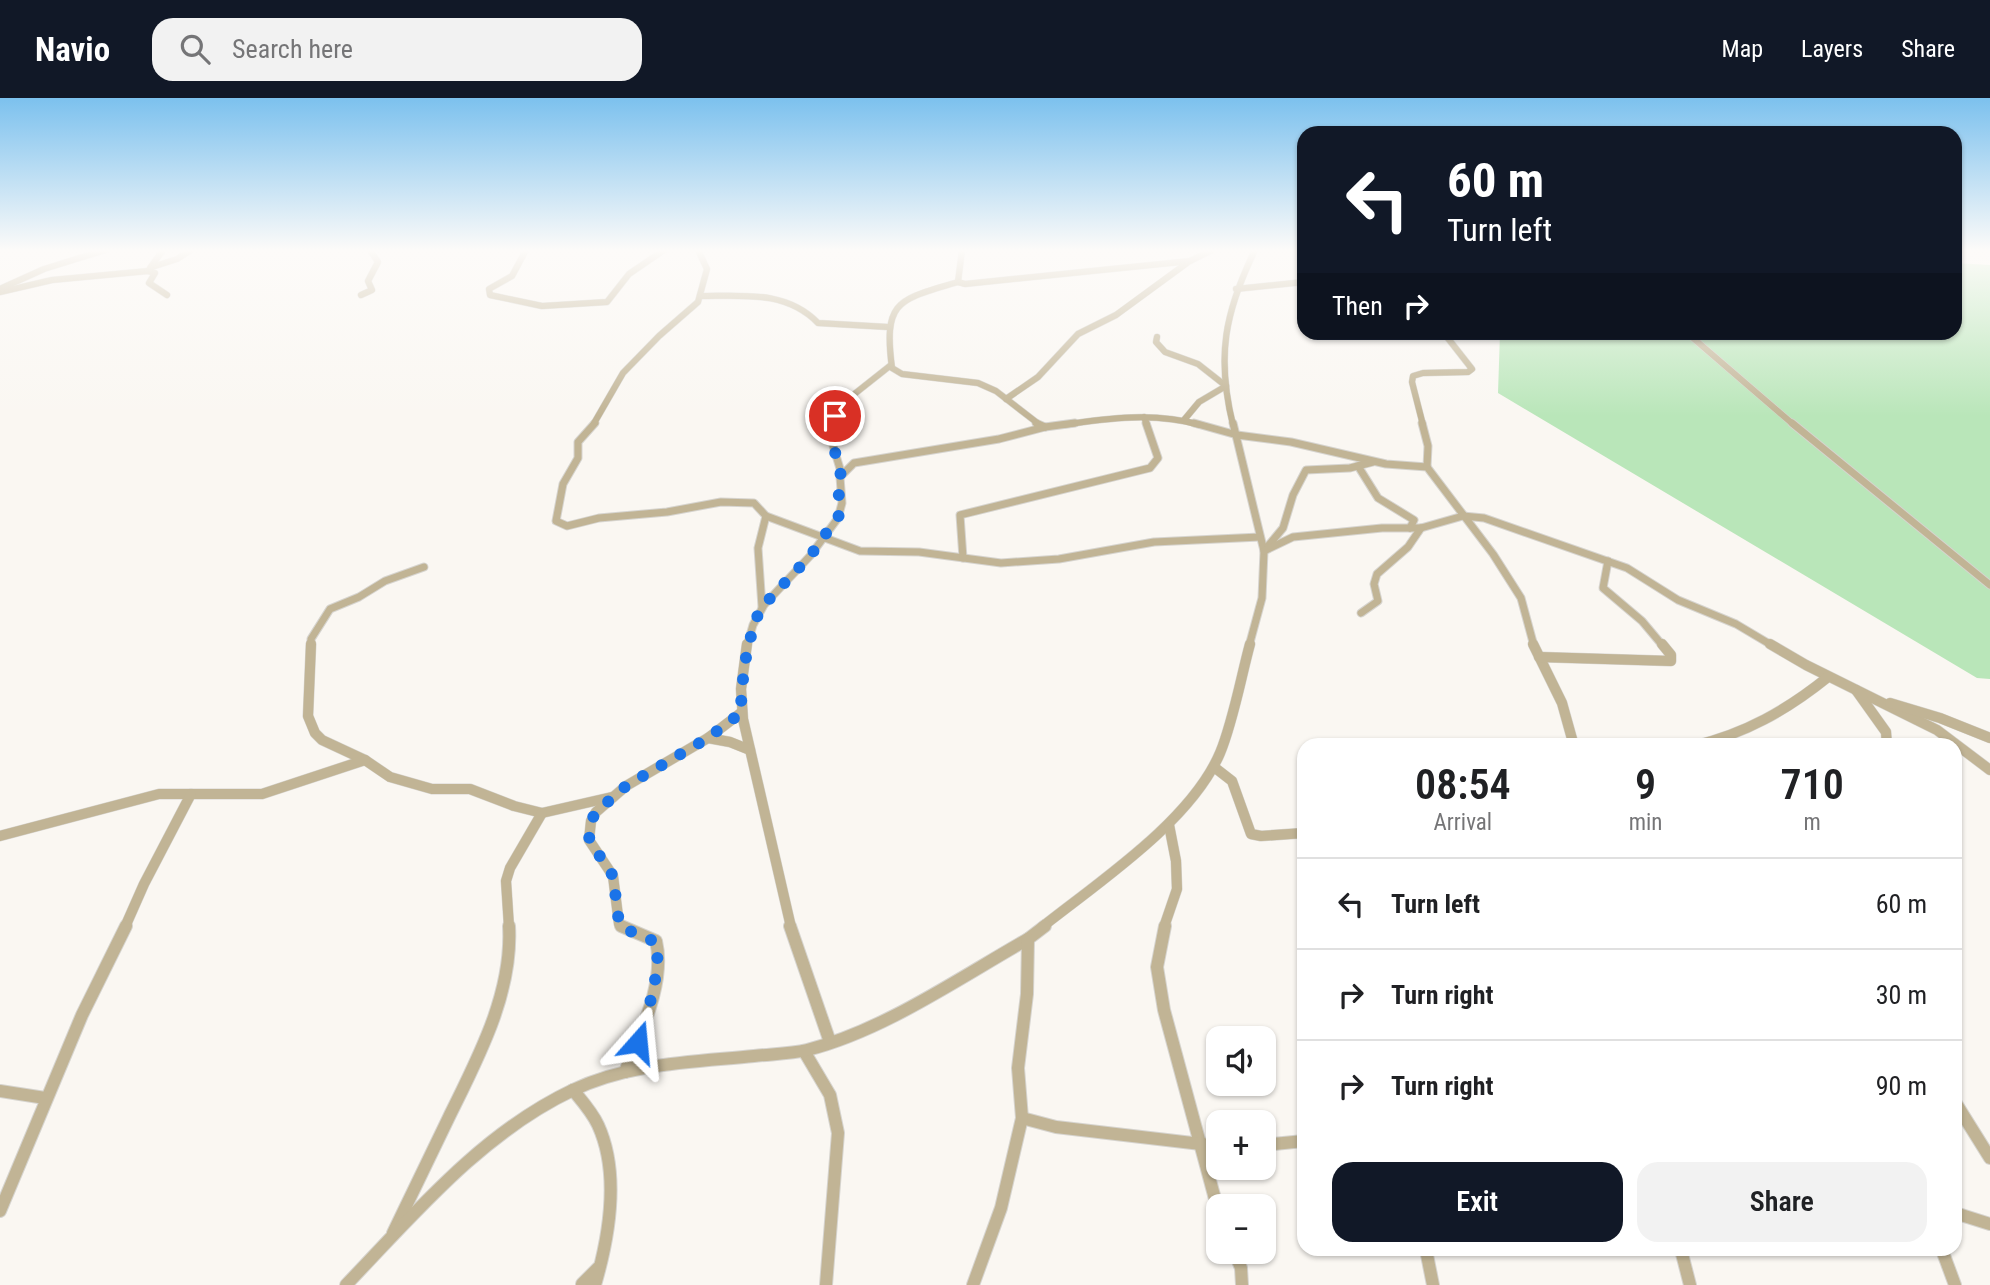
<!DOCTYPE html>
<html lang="en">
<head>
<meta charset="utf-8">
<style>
  body { margin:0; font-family:"Roboto Condensed",sans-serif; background:#f2f2f2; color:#202124; height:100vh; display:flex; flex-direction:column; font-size:26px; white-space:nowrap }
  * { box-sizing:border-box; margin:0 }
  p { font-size:23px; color:#757577 }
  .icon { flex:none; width:38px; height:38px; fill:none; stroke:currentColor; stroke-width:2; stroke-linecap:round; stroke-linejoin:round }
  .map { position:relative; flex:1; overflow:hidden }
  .panel { position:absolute; left:1297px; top:640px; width:665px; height:518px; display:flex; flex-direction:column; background:#fff; border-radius:21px; box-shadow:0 2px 5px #0004 }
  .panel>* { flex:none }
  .top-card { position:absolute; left:1297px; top:28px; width:665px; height:214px; border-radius:21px; box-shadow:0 2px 5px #0004; background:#111827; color:#fff; overflow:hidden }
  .buttons { position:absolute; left:1206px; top:928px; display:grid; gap:14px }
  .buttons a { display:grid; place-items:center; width:70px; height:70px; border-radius:14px; background:#fff; box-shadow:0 2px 5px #0004; font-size:35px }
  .pin { position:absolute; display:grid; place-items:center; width:60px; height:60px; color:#fff; margin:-30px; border:4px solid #fff; border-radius:50%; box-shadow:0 2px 7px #0007 }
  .me { position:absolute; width:77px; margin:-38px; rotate:18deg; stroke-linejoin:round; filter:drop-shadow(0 0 5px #0008) }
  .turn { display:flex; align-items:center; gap:24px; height:147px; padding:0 35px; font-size:32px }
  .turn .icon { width:91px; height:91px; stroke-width:2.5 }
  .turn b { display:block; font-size:49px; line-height:60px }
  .then { display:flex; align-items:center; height:66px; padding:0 35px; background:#0003; gap:14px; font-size:26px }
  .eta { display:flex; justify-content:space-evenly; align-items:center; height:119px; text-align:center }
  .eta b { font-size:42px; font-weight:600; line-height:49px }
  .button { display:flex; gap:14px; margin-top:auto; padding:14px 35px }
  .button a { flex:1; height:80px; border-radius:21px; background:#111827; color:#fff; font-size:28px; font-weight:600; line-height:80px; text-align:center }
  .button a+a { background:#f2f2f2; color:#202124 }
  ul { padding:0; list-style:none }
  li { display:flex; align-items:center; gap:21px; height:91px; padding:0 35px; border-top:2px solid #e0e0e0 }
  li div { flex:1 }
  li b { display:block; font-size:26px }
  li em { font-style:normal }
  header { display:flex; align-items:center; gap:42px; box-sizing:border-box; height:98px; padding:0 35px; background:#111827; color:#fff }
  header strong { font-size:33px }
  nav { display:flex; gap:38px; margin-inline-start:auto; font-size:24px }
  .search { width:490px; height:63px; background:#f2f2f2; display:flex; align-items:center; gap:18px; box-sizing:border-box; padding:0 24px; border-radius:21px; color:#757577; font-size:26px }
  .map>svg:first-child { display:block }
  .green { fill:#b9e6b9 }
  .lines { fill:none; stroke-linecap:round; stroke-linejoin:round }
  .street-far3-casing { stroke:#d6d4cf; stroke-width:7 }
  .street-far2-casing { stroke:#d6d4cf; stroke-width:9 }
  .street-far1-casing { stroke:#d6d4cf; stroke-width:11 }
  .street-casing { stroke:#d6d4cf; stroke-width:14 }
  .street-far3 { stroke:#c1b495; stroke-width:6 }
  .street-far2 { stroke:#c1b495; stroke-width:7 }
  .street-far1 { stroke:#c1b495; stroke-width:10 }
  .street { stroke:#c1b495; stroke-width:12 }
  .route { stroke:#1a73e8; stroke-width:12; stroke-dasharray:0 21.6 }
</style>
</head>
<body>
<header>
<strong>Navio</strong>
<div class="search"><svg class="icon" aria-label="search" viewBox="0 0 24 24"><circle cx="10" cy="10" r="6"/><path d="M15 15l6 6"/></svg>Search here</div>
<nav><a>Map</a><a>Layers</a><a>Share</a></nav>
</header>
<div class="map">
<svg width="1990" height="1187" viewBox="0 0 1990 1187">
  <rect width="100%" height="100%" fill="#faf7f2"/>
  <!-- green -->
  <polygon class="green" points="1955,165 1990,167 1990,581 1977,580 1498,295 1500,235 1955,234"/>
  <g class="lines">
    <defs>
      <g id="street-far3">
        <polyline points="526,152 512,178 489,191 490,197 542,208 607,204 629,176 664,152"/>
        <polyline points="962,152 958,184 965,186 1190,163 1212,152"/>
        <polyline points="152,169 177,161 191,152"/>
        <polyline points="150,170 163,152"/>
        <path d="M958,184C899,202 883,201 892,270L902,276L978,285L996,293L1040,327"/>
        <polyline points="2,190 44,171 105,152"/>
        <polyline points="1236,191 1304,184"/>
        <polyline points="0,194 52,182 148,173 155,175 149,185 167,197"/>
        <polyline points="361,197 372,192 368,183 378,164 370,152"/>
        <path d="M700,198C742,198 786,192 818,225L888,229"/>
        <polyline points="1686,234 1794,327"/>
        <polyline points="1157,239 1156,244 1165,254 1198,266 1226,288 1199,304 1184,322"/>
        <polyline points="1006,301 1038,279 1078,236 1116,217 1187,165"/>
        <polyline points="1144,319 1147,327"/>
        <polyline points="593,327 623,275 659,238 698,204 707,171 698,152"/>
        <polyline points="836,327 835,316 843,305 891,267"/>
        <path d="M1063,327C1108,320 1155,314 1200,327"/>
        <path d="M1233,327C1216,258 1225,214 1255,152"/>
        <polyline points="1423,327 1412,284 1413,278 1423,275 1468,274 1472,271 1443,234"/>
      </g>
      <g id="street-far2">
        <polyline points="595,325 578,344 578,360 563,386 556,423 567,428 599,420 667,414 721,404 754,405 766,418 758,450 762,509"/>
        <polyline points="836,325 831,341 841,374"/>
        <polyline points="1036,325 1045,329"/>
        <polyline points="1194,325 1237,337 1291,344 1386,366 1427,369 1493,456 1521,500 1534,548"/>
        <polyline points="1233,325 1264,453 1262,500 1249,548"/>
        <polyline points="1422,325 1428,348 1427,369"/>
        <polyline points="1792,325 1990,487"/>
        <polyline points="1358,368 1378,400 1414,422 1410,430"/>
        <polyline points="766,418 860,453 919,454 1001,465 1059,461 1154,444 1260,439"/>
        <polyline points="1268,448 1283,430 1293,397 1306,372 1350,370 1373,364"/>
        <polyline points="1264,453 1293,439 1382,430 1421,430 1463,418 1484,420 1627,470 1678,502 1736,526 1773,548"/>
        <polyline points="963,460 960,417 1150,370 1158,360 1146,325"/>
        <polyline points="1608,463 1603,490 1642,523 1663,548"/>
        <polyline points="1361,515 1378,503 1374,486 1377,476 1408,449 1421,430"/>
        <polyline points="311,548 311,541 330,511 359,499 385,483 424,469"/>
        <polyline points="747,548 753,527 764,507 810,458 838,420 842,405 840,379 854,365 999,341 1045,329 1075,325"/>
      </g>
      <g id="street-far1">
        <polyline points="311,546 308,618 315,635 322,642 365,662 390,679 432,691 470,691 514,708 542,715 612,699"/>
        <polyline points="747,546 741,591 743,621 791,829"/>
        <polyline points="1533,546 1562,605 1574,648"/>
        <polyline points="1770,546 1806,567 1937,632 1990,672"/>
        <polyline points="1539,559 1671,563 1671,557 1662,546"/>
        <polyline points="1856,592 1886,634 1887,648"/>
        <polyline points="1890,605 1940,620 1990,640"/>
        <polyline points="708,640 730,644 750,652"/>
        <path d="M1693,648C1745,636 1787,612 1828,579"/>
        <polyline points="1214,669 1232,683 1251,736 1261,738 1304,735"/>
        <polyline points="0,738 159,696 262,696 365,662"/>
        <polyline points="125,829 144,786 191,696"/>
        <polyline points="509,829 506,783 510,770 542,715"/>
        <polyline points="623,829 619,826 613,778 589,742 591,723 596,714 626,688 708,640 742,614"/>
        <path d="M1042,829C1100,783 1191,723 1220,655C1233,624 1241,579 1250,546"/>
        <polyline points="1164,829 1177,791 1176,763 1169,727"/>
      </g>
      <g id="street">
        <path d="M621,828L656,843C666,885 640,935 625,974"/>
        <polyline points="790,828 830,944"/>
        <polyline points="1165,828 1157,869 1164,912 1218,1112"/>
        <polyline points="804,953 830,997 838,1035 826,1187"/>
        <path d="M573,992C582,1003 592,1014 598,1027C620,1075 609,1139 595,1187"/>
        <polyline points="0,993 45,1000"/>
        <polyline points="1955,1004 1990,1060"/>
        <polyline points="1022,1020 1056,1029 1218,1048"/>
        <polyline points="1264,1047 1304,1043"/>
        <polyline points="0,1113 82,917 126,828"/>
        <polyline points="1955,1115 1990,1126"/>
        <path d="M393,1135C412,1096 430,1058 449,1019C478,960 513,895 509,828"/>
        <polyline points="1426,1152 1433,1187"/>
        <polyline points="1681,1152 1690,1187"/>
        <polyline points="1942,1152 1955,1187"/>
        <polyline points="1234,1153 1241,1170 1242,1187"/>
        <polyline points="582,1186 598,1170"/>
        <path d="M346,1187C415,1115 482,1035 573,992C629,965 694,964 754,958C771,956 790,956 807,952C883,933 959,880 1028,841L1045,828"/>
        <polyline points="973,1187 1001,1110 1022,1020 1018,970 1027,896 1028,841"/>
      </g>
    </defs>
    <!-- street-far3 casing -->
    <use href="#street-far3" class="street-far3-casing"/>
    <!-- street-far2 casing -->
    <use href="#street-far2" class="street-far2-casing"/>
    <!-- street-far1 casing -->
    <use href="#street-far1" class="street-far1-casing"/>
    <!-- street casing -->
    <use href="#street" class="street-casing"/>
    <!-- street-far3 -->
    <use href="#street-far3" class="street-far3"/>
    <!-- street-far2 -->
    <use href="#street-far2" class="street-far2"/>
    <!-- street-far1 -->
    <use href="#street-far1" class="street-far1"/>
    <!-- street -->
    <use href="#street" class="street"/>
  </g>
  <!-- sky -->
  <linearGradient id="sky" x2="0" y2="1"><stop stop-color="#7cc1ee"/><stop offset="0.48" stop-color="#fdfbf9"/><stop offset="1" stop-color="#fdfbf9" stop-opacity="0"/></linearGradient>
  <rect width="1990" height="318" fill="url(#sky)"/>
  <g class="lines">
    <!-- route -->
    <path class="route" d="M638,944C647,918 662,870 656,844L625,831L619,825L613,778L589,742L591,723L596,714L626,688L708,640L742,614L741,599L745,564L754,525L762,509L810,458L840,416L838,384L841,374L831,341L836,327L835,318"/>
  </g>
</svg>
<div class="buttons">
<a><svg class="icon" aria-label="sound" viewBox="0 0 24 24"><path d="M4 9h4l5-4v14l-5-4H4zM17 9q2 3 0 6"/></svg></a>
<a>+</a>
<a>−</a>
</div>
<div class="pin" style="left:835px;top:318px;background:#d93025"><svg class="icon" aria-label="arrive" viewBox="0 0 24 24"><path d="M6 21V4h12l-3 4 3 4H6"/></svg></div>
<svg class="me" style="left:638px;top:944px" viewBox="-20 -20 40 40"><path d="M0-17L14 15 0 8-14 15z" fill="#1a73e8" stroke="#fff" stroke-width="4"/></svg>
<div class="top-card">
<div class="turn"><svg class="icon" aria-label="left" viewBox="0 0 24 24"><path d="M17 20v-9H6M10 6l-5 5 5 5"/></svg><div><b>60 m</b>Turn left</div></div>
<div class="then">Then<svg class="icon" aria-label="right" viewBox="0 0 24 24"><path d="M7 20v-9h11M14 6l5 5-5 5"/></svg></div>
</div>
<section class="panel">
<div class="eta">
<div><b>08:54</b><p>Arrival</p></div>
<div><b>9</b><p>min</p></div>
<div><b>710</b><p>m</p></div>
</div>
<ul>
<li><svg class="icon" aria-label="left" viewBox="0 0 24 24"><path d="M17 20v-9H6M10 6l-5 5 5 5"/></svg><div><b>Turn left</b></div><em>60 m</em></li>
<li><svg class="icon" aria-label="right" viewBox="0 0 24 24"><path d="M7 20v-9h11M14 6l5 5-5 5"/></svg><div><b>Turn right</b></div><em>30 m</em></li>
<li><svg class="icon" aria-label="right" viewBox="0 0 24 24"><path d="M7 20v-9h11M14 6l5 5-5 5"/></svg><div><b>Turn right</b></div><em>90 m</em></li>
</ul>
<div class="button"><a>Exit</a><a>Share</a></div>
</section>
</div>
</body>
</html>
